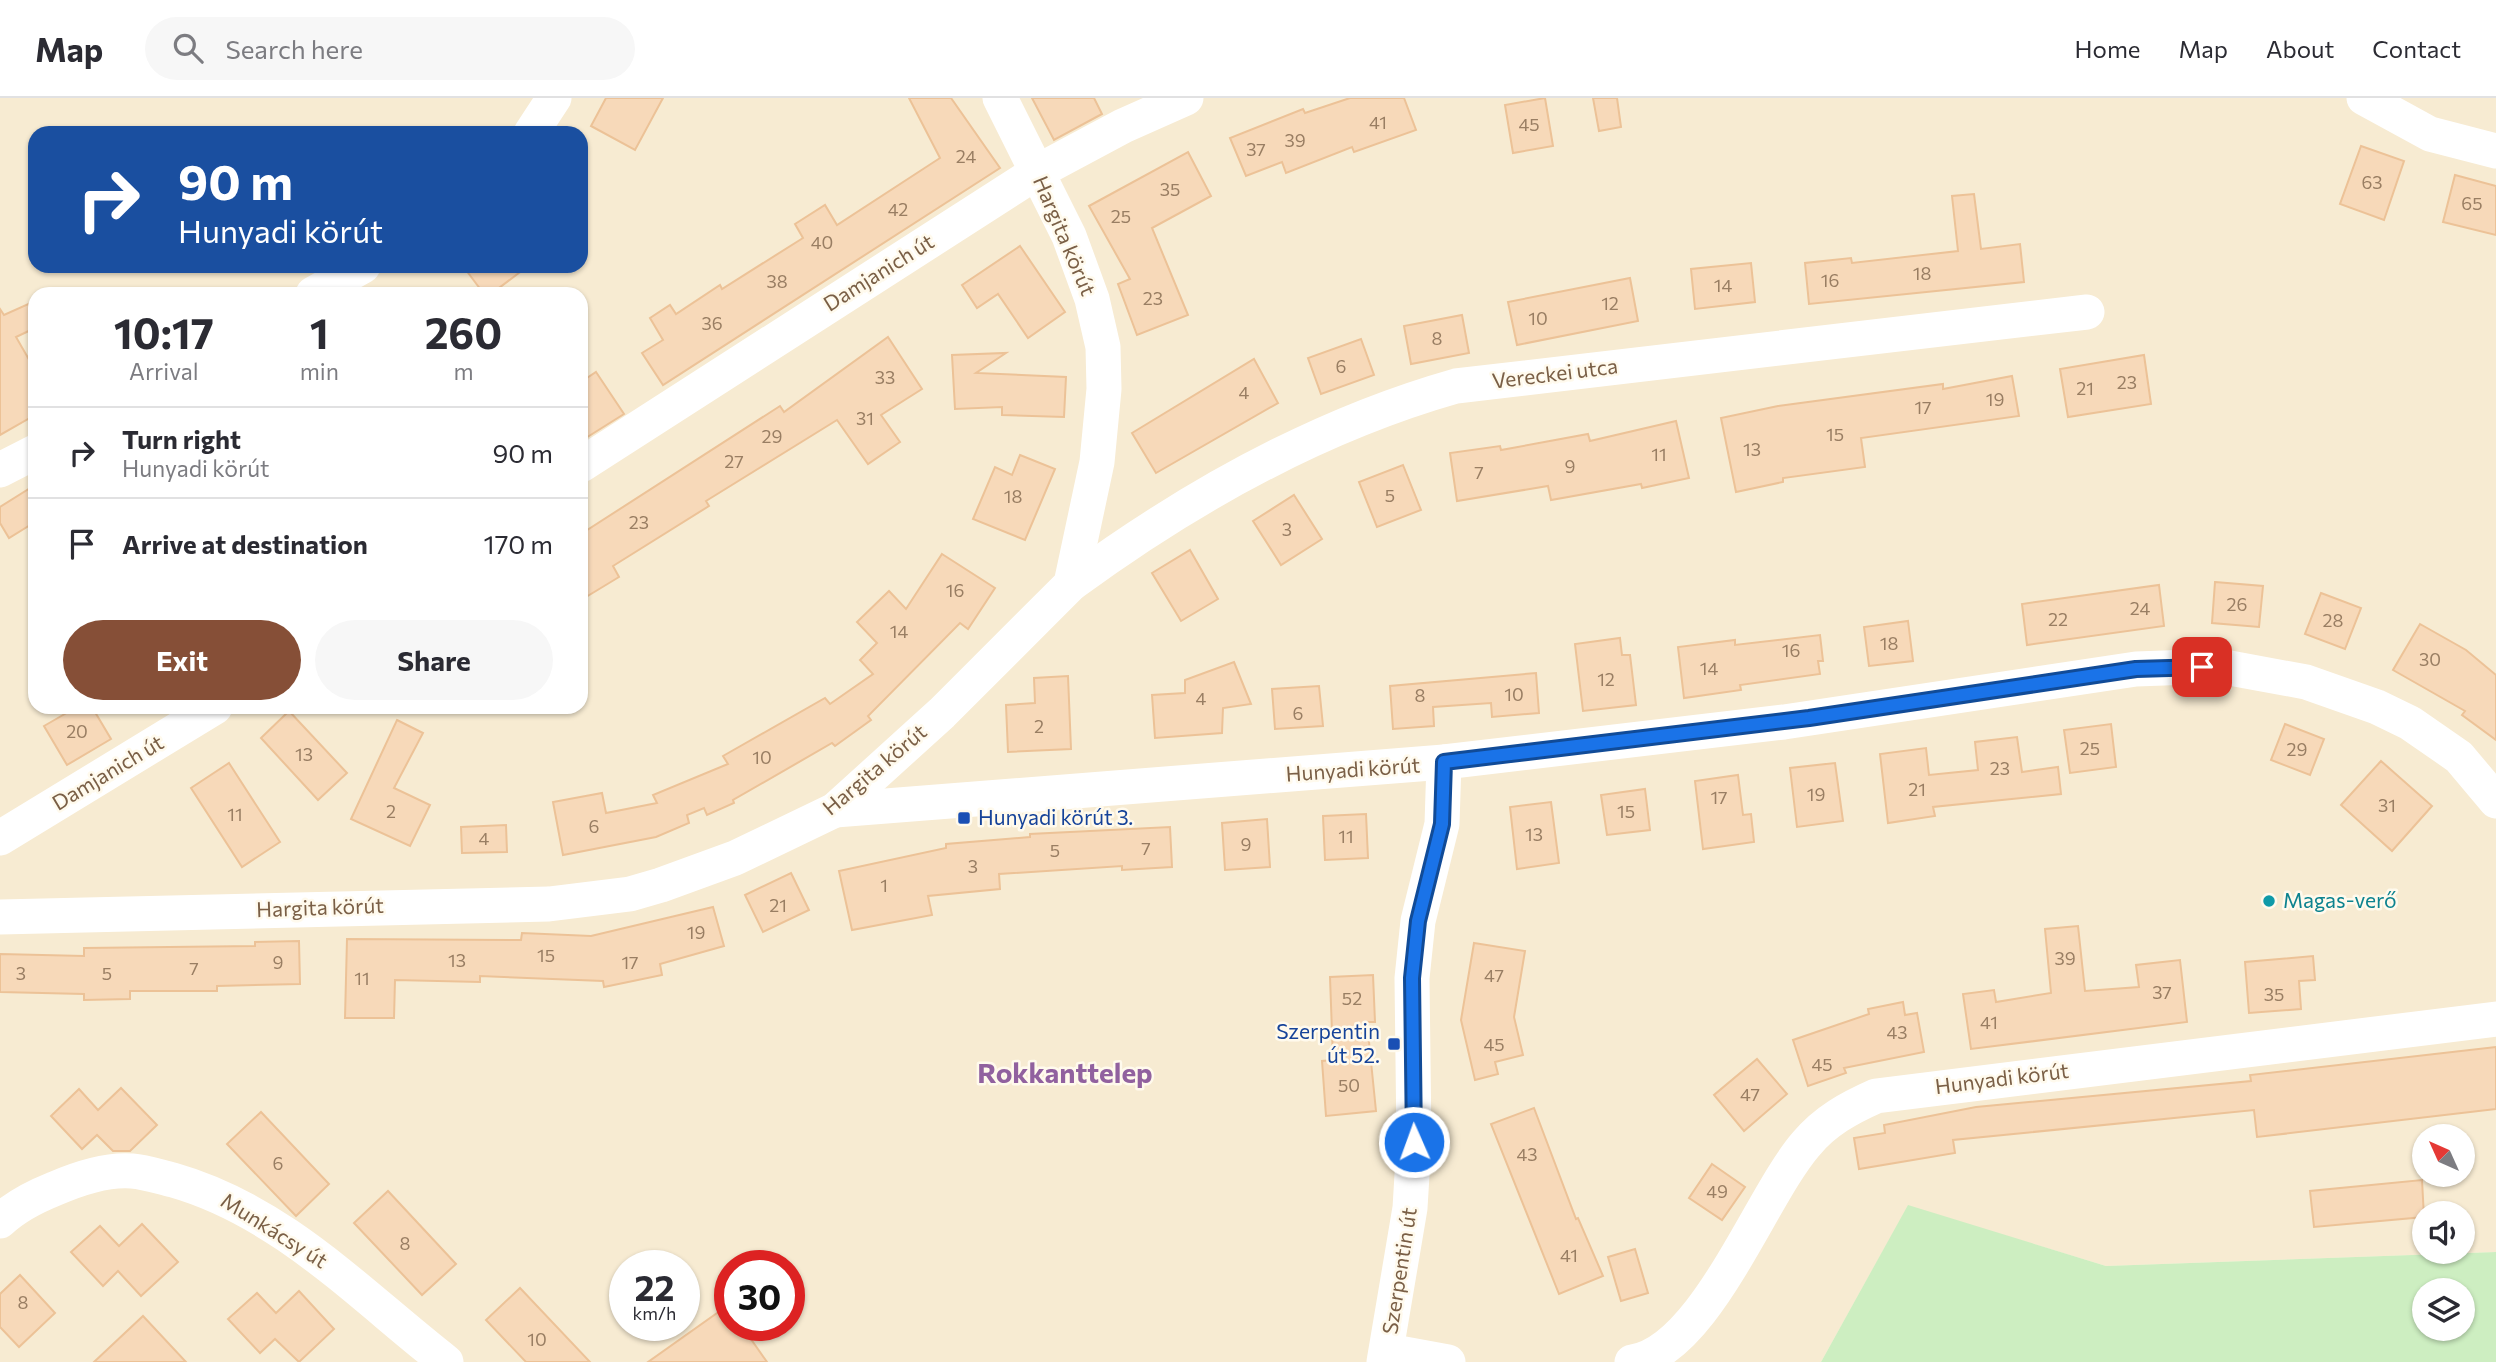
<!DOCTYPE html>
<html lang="en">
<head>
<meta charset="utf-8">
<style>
  body { margin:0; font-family:Commissioner,sans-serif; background:#f7f7f7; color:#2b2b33; height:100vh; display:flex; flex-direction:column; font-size:26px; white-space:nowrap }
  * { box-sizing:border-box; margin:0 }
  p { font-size:23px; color:#7c7c81 }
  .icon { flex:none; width:38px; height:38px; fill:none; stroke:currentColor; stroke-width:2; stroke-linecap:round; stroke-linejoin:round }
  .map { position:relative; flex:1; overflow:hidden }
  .side { position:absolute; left:28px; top:189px; width:560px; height:427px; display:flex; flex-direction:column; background:#fff; border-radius:21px; box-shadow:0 2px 5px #0004 }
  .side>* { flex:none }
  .top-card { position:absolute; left:28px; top:28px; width:560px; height:147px; border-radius:21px; box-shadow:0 2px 5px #0004; background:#1a4fa0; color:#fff; overflow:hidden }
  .needle { width:46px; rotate:315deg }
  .controls { position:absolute; left:2412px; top:1026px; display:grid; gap:14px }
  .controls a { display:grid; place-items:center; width:63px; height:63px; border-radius:50%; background:#fff; box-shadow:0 2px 5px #0004; font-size:35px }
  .speed { position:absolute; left:609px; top:1152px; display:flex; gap:14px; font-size:35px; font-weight:700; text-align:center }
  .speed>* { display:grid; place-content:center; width:91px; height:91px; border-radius:50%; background:#fff; box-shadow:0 2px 5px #0004; line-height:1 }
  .speed small { font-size:18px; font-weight:400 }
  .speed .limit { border:10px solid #d22; background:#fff; color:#111 }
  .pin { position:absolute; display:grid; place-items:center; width:60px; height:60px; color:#fff; margin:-30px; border-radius:14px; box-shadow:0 4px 10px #0006 }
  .me { position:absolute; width:77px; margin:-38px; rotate:358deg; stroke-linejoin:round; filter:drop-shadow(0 0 5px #0008) }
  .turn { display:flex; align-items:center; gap:24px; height:147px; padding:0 35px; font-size:32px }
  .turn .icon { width:91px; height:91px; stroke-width:2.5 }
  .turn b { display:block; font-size:49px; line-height:60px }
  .eta { display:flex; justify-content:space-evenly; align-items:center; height:119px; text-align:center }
  .eta b { font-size:42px; font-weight:700; line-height:49px }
  .action { display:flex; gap:14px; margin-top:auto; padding:14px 35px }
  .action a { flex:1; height:80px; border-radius:42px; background:#864f37; color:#fff; font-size:28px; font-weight:700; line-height:80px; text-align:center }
  .action a+a { background:#f7f7f7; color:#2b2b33 }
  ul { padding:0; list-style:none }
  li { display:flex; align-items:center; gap:21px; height:91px; padding:0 35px; border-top:2px solid #e1e1e2 }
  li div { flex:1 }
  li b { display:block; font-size:26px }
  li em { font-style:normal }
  header { display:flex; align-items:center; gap:42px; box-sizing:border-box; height:98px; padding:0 35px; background:#fff; border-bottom:2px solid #e1e1e2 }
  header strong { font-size:33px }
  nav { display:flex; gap:38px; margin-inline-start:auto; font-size:24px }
  .search { width:490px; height:63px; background:#f7f7f7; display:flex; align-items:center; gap:18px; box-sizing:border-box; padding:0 24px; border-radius:38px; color:#7c7c81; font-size:26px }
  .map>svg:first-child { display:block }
  .residential { fill:#f7ebd2; fill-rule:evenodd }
  .green { fill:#cdeec1; fill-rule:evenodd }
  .building { fill:#f7d9b9; stroke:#ecc297; stroke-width:2 }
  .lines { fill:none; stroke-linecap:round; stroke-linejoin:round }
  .minor { stroke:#fff; stroke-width:35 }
  .route-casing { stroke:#114b97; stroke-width:18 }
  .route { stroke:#1a73e8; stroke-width:12 }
  .transit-dot { fill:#1a4fb4; stroke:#fffaed; stroke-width:2.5 }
  .culture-dot { fill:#0f9aa8; stroke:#fffaed; stroke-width:2.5 }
  .labels { text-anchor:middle; stroke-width:5; stroke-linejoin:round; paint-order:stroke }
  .number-label { font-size:18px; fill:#997e63 }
  .street-label { font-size:21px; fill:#7a5f46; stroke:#fffaed }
  .transit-label { font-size:21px; fill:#164399; stroke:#fffaed; text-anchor:start }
  .culture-label { font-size:21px; fill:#0d838f; stroke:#fffaed; text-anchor:start }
  .district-label { font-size:28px; font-weight:bold; fill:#91619f; stroke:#fffaed }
</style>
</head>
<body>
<header>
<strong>Map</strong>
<div class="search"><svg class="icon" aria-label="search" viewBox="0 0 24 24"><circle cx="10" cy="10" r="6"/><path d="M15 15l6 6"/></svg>Search here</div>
<nav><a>Home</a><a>Map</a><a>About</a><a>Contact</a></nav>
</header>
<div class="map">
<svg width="2496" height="1264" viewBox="0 0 2496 1264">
  <rect width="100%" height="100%" fill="#fff8e4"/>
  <!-- residential -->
  <path class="residential" d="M0,0H2496V1154L2106,1168L1908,1108L1821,1264H0ZM35,35H581V168H35ZM35,196H581V609H35ZM2424,1038H2462V1076H2424ZM2424,1115H2462V1153H2424ZM625,1167H684V1227H625ZM730,1167H789V1227H730Z"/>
  <!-- green -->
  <path class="green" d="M1908,1107L2106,1168L2496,1154V1264H1821ZM2424,1192H2462V1230H2424Z"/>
  <!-- building -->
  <g class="building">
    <polygon points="606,0 663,0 635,52 591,28"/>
    <polygon points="909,0 951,0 1000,70 663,287 642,255 663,242 650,220 670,207 676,216 720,187 722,191 803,140 795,126 825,107 837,127 940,60"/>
    <polygon points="1032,0 1094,0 1102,16 1054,42"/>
    <polygon points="1350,0 1404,0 1416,32 1354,54 1352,49 1286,75 1282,64 1246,78 1230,40 1303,11 1305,15"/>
    <polygon points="1545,0 1553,48 1513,55 1505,7"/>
    <polygon points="1593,0 1617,0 1621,29 1599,33"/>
    <polygon points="2361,48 2404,63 2384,122 2340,106"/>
    <polygon points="1188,54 1211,98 1152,130 1188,217 1137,237 1118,186 1130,181 1089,108"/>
    <polygon points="2455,77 2496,88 2496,137 2443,124"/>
    <polygon points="1974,96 1981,151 2020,146 2024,184 1809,206 1805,165 1851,160 1852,165 1958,153 1952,98"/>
    <polygon points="1020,148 1065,214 1028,240 998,196 977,210 962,187"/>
    <polygon points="1751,165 1755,204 1695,211 1691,171"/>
    <polygon points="463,168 528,168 491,196 484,196"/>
    <polygon points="1630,180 1638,223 1517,247 1508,204"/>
    <polygon points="35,203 35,230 16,239 35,272 35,317 0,337 0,211 4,217"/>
    <polygon points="1462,217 1469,255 1411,266 1404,228"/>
    <polygon points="888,239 922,291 881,317 900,344 868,366 837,322 706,403 709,408 613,468 619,479 581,502 581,436 780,308 784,314"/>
    <polygon points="1361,241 1374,277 1321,296 1308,260"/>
    <polygon points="1006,255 976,275 1066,279 1064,319 1002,317 1002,309 955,311 952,257"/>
    <polygon points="2144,257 2151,306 2068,319 2060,271"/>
    <polygon points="1254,261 1278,305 1156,375 1132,335"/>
    <polygon points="596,274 624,316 581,343 581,284"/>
    <polygon points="2012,278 2019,318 1861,340 1865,369 1783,380 1783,384 1736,394 1721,320 1778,308 1943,286 1943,291"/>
    <polygon points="1676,323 1689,380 1642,390 1641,386 1551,402 1548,388 1457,403 1450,355 1500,348 1501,352 1588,336 1590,343"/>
    <polygon points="1020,357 1055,371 1025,442 973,421 995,369 1012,377"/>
    <polygon points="1403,367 1421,412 1377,429 1359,384"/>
    <polygon points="35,387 35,424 9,440 0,425 0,409"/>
    <polygon points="1294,397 1322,441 1281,467 1253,423"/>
    <polygon points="1190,452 1218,501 1181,523 1152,475"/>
    <polygon points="942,456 995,490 968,531 960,525 868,618 871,622 835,648 832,645 733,702 734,705 707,717 704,710 687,717 689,725 656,739 563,757 553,704 602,695 606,715 657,705 653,697 728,666 723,658 825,600 830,606 873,576 860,562 877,545 857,524 889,493 906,511"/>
    <polygon points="2215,484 2263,488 2259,529 2212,525"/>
    <polygon points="2159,487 2164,528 2027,547 2022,506"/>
    <polygon points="2321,495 2361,510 2345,551 2305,536"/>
    <polygon points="1908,523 1913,563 1869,568 1864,529"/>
    <polygon points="2420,526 2466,552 2496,577 2496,642 2462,617 2465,613 2393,572"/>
    <polygon points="1820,537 1823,563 1818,563 1820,576 1740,587 1741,592 1684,600 1678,549 1735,542 1735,547"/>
    <polygon points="1620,540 1622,557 1630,557 1636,607 1583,613 1575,546"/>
    <polygon points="1234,564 1251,606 1223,610 1222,635 1155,640 1152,597 1185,595 1185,582"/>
    <polygon points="1536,575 1539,615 1492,619 1491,605 1433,609 1434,628 1393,631 1390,588"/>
    <polygon points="1068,578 1071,651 1008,654 1006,607 1035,605 1034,580"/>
    <polygon points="1319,588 1323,628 1275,631 1272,591"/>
    <polygon points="77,609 92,609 111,641 67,667 44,628"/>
    <polygon points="289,613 347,675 318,702 261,640"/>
    <polygon points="397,622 423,635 394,690 430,707 410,748 351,721"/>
    <polygon points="2111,626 2116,669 2070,675 2064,632"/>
    <polygon points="2285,626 2324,641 2310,677 2271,662"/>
    <polygon points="2017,639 2022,674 2058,669 2061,696 1933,709 1935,718 1888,725 1880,656 1926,650 1929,677 1978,672 1975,644"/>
    <polygon points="2381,663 2432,708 2392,753 2341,707"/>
    <polygon points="229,665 280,744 242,769 191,690"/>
    <polygon points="1835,665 1843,723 1797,729 1790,670"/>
    <polygon points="1738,677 1743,717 1751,716 1754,744 1703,751 1695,683"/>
    <polygon points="1645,691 1650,732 1607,737 1601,697"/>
    <polygon points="1551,704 1559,765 1517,771 1510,709"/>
    <polygon points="1366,716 1368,760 1325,762 1323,718"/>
    <polygon points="1267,721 1270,769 1225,772 1222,725"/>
    <polygon points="506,727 507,754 462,755 461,729"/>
    <polygon points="1170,729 1172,769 1122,772 1122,768 999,776 1000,791 928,798 932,817 852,832 839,773 946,750 946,746 1030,739 1030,736"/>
    <polygon points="791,775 809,812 763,834 745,797"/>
    <polygon points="713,809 724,848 660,866 662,877 604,889 603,883 480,878 480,884 395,882 394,920 345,920 347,841 521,842 522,835 591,838"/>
    <polygon points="2078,828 2085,893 2139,889 2136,867 2180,862 2187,924 1971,951 1963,896 1994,892 1996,904 2051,895 2045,831"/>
    <polygon points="299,843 300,886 217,888 217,893 130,893 130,901 84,902 84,896 0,894 0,856 84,858 84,850 255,848 255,844"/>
    <polygon points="1474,845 1525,853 1514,919 1523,957 1495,964 1498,976 1475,982 1461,922"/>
    <polygon points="2313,858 2315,882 2299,883 2301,911 2249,915 2245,864"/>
    <polygon points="1373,877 1375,924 1367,924 1376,1013 1326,1018 1322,963 1333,962 1330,879"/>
    <polygon points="1903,904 1905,917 1917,915 1924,954 1844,970 1846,975 1808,988 1793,942 1869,916 1868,911"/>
    <polygon points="2496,949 2496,1011 2257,1039 2254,1012 1953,1042 1955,1055 1859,1071 1854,1040 1885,1035 1884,1027 1976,1009 2251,983 2250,977"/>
    <polygon points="1757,961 1787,996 1744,1033 1714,997"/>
    <polygon points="121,990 157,1027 130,1053 113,1053 97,1037 82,1051 51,1018 79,991 98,1012"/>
    <polygon points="1534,1010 1576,1121 1578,1120 1603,1178 1559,1196 1491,1026"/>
    <polygon points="261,1014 329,1086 296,1118 227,1046"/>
    <polygon points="1712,1066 1745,1089 1722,1122 1689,1100"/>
    <polygon points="2422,1082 2424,1119 2314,1129 2310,1093"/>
    <polygon points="388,1093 456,1166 422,1197 354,1125"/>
    <polygon points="142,1126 178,1164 141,1198 118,1173 103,1188 71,1154 100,1128 119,1148"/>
    <polygon points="1635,1151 1648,1195 1621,1203 1608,1159"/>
    <polygon points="20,1177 55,1215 19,1249 0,1229 0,1196"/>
    <polygon points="520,1190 590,1264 526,1264 486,1222"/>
    <polygon points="299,1193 334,1231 299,1264 275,1241 260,1255 228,1221 257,1195 276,1215"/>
    <polygon points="727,1208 730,1227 741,1227 767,1264 648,1264"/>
    <polygon points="143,1218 186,1264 94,1264"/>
  </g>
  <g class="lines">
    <!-- minor -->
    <g class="minor">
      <polyline points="2364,0 2430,36 2496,53"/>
      <polyline points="531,35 554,0"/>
      <polyline points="313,196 363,168"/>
      <polyline points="581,367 1037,74 1123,28 1186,0"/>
      <polyline points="0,372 35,354"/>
      <path d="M1071,486C1188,400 1315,328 1456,288L2087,214"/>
      <polyline points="835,712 1444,664 1784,624 2136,571 2219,568 2306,584 2377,609 2410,625 2459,659 2496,703"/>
      <polyline points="0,740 215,609"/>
      <polyline points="0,819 549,806 630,796 661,787 735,760 835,712 942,615 1071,486 1097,364 1104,291 1103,249 1092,201 1069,138 1000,0"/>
      <path d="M0,1123C16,1108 34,1099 54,1091C77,1081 107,1071 132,1073C146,1074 160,1079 173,1082C282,1113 360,1197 446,1264"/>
      <polyline points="1388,1253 1448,1264"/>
      <polyline points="1384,1264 1410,1110 1414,1044 1412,880 1418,823 1442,726 1444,664"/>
      <path d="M1632,1264C1705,1253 1760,1099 1806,1046C1825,1023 1849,1010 1876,998L2496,921"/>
    </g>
  </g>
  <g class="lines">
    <defs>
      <polyline id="route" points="1414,1044 1412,880 1418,823 1442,726 1444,664 1809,620 2136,571 2202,569"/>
    </defs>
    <!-- route casing -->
    <use href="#route" class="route-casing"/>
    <!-- route -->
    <use href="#route" class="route"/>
  </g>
  <!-- markers -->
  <g class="transit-dot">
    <rect x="957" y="713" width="14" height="14" rx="3.5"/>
    <rect x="1387" y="939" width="14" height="14" rx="3.5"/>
  </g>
  <circle class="culture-dot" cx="2269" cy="803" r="7"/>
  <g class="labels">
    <!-- number labels -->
    <g class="number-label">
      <text x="1378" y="31">41</text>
      <text x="1529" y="33">45</text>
      <text x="1295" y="49">39</text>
      <text x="1256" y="58">37</text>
      <text x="966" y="65">24</text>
      <text x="2372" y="91">63</text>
      <text x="1170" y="98">35</text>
      <text x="2472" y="112">65</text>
      <text x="898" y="118">42</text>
      <text x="1121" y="125">25</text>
      <text x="822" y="151">40</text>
      <text x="1922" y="182">18</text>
      <text x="1830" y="189">16</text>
      <text x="777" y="190">38</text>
      <text x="1723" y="194">14</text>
      <text x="1153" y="207">23</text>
      <text x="1610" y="212">12</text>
      <text x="1538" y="227">10</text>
      <text x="712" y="232">36</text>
      <text x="1437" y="247">8</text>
      <text x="1341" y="275">6</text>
      <text x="885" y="286">33</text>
      <text x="2127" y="291">23</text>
      <text x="2085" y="297">21</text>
      <text x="1244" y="301">4</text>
      <text x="1995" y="308">19</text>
      <text x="1923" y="316">17</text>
      <text x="865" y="327">31</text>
      <text x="1835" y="343">15</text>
      <text x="772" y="345">29</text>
      <text x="1752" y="358">13</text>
      <text x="1659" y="363">11</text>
      <text x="734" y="370">27</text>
      <text x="1570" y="375">9</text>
      <text x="1479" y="381">7</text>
      <text x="1390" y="404">5</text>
      <text x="1013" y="405">18</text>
      <text x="639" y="431">23</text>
      <text x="1287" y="438">3</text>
      <text x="955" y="499">16</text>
      <text x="2237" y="513">26</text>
      <text x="2140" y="517">24</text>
      <text x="2058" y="528">22</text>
      <text x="2333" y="529">28</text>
      <text x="899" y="540">14</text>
      <text x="1889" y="552">18</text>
      <text x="1791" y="559">16</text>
      <text x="2430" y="568">30</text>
      <text x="1709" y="577">14</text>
      <text x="1606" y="588">12</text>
      <text x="1514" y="603">10</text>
      <text x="1420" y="604">8</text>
      <text x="1201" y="607">4</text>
      <text x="1298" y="622">6</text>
      <text x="1039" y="635">2</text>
      <text x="77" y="640">20</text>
      <text x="2090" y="657">25</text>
      <text x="2297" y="658">29</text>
      <text x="304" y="663">13</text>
      <text x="762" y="666">10</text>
      <text x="2000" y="677">23</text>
      <text x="1917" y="698">21</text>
      <text x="1816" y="703">19</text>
      <text x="1719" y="706">17</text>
      <text x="2387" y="714">31</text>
      <text x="391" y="720">2</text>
      <text x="1626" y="720">15</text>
      <text x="235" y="723">11</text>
      <text x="594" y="735">6</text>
      <text x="1534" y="743">13</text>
      <text x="1346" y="745">11</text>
      <text x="484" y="747">4</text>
      <text x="1246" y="753">9</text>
      <text x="1146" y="757">7</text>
      <text x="1055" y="759">5</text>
      <text x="973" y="775">3</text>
      <text x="884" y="794">1</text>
      <text x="778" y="814">21</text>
      <text x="696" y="841">19</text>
      <text x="546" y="864">15</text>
      <text x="2065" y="867">39</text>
      <text x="457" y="869">13</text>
      <text x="278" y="871">9</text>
      <text x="630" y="871">17</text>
      <text x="194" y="877">7</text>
      <text x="21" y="882">3</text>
      <text x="107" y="882">5</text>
      <text x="1494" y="884">47</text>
      <text x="362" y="887">11</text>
      <text x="2162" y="901">37</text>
      <text x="2274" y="903">35</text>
      <text x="1352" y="907">52</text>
      <text x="1989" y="931">41</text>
      <text x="1897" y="941">43</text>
      <text x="1494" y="953">45</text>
      <text x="1822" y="973">45</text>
      <text x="1349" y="994">50</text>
      <text x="1750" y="1003">47</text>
      <text x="1527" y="1063">43</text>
      <text x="278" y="1072">6</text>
      <text x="1717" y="1100">49</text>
      <text x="405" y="1152">8</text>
      <text x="1569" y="1164">41</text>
      <text x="23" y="1211">8</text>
      <text x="537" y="1248">10</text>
    </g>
    <!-- street labels -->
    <g class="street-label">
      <text transform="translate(1064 138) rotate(67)" y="7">Hargita körút</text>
      <text transform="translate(879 175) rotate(-32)" y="7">Damjanich út</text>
      <text transform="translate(1555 276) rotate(-7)" y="7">Vereckei utca</text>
      <text transform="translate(875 672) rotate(-40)" y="7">Hargita körút</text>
      <text transform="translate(1353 672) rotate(-4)" y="7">Hunyadi körút</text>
      <text transform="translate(108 675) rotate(-31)" y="7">Damjanich út</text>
      <text transform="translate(320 810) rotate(-2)" y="7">Hargita körút</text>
      <text transform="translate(2002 981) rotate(-7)" y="7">Hunyadi körút</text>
      <text transform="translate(274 1133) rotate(32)" y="7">Munkácsy út</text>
      <text transform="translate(1400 1173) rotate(-81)" y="7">Szerpentin út</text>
    </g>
    <!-- transit labels -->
    <g class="transit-label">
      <text x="978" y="727">Hunyadi körút 3.</text>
      <text x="1380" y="941" text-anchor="end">Szerpentin<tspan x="1380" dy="24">út 52.</tspan></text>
    </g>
    <!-- culture labels -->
    <g class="culture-label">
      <text x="2283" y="810">Magas-verő</text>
    </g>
    <!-- district labels -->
    <g class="district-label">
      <text x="1065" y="985">Rokkanttelep</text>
    </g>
  </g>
</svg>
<div class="controls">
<a><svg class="needle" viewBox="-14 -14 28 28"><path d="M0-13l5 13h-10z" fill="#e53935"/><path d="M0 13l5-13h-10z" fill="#7c7c81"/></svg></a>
<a><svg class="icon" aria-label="sound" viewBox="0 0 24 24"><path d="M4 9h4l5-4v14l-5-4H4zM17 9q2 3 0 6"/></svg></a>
<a><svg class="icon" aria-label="layers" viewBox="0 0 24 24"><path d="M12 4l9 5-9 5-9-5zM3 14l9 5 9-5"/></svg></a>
</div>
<div class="speed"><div>22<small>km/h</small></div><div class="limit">30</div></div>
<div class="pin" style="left:2202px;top:569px;background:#d93025"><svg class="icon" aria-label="arrive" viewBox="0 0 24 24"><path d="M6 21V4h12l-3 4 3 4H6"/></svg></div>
<svg class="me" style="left:1414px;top:1044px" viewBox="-20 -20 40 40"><circle r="17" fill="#1a73e8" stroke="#fff" stroke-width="3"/><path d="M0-11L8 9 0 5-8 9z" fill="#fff"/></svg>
<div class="top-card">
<div class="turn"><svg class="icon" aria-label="right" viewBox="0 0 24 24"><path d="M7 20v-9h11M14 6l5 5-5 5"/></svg><div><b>90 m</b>Hunyadi körút</div></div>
</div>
<section class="side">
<div class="eta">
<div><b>10:17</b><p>Arrival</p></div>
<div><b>1</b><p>min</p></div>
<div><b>260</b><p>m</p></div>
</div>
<ul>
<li><svg class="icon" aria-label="right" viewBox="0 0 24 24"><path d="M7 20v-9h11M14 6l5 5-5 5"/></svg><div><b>Turn right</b><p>Hunyadi körút</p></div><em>90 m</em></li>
<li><svg class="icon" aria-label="arrive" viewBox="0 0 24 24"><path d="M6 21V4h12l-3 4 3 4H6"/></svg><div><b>Arrive at destination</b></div><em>170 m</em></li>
</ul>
<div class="action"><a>Exit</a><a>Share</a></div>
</section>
</div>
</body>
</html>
